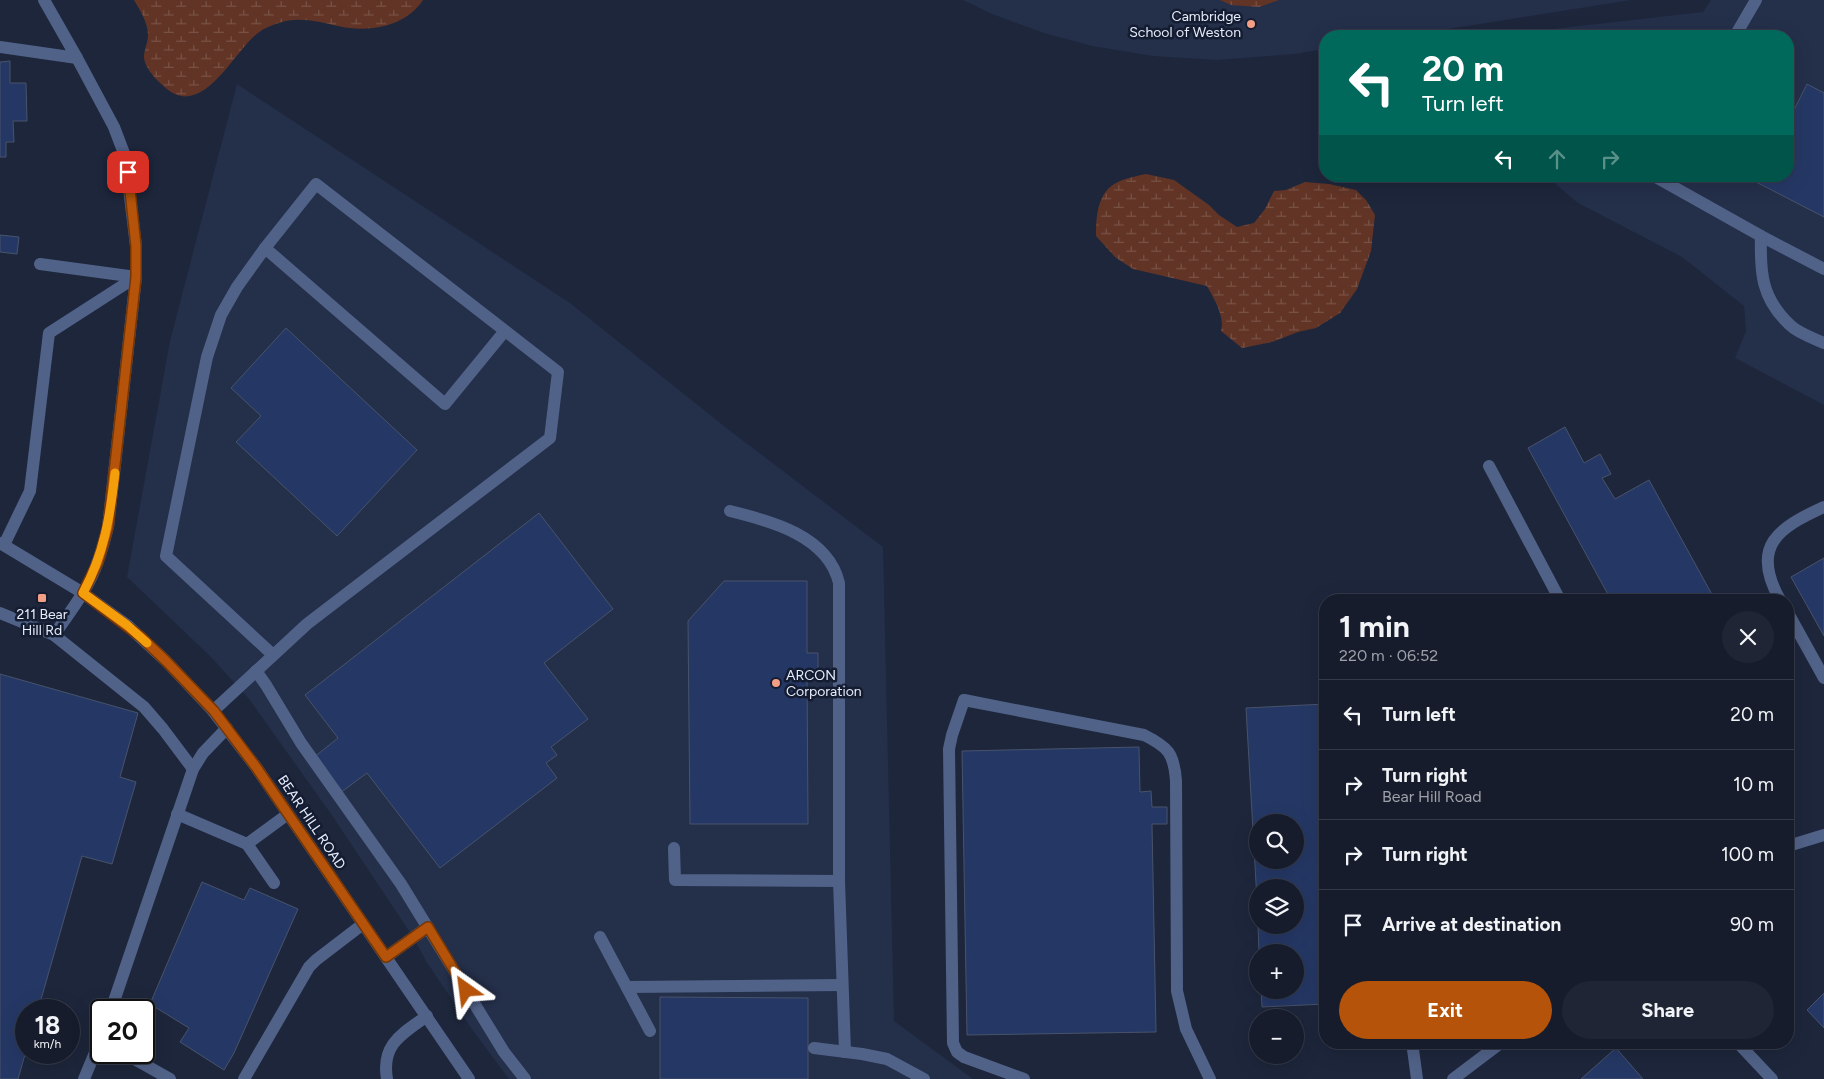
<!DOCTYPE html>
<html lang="en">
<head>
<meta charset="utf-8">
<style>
  body { margin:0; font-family:Figtree,sans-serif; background:#1f2534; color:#f1f3f6; height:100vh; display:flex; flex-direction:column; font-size:19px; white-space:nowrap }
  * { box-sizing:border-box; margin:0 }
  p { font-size:16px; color:#9ea1a9 }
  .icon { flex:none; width:28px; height:28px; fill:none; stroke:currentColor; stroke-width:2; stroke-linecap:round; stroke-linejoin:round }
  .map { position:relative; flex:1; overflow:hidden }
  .details { position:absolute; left:1319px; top:594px; width:475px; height:455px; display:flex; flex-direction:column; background:#161c2c; border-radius:20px; box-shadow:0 5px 20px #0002,0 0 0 1px #353a48 }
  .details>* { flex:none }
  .banner { position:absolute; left:1319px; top:30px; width:475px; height:152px; border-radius:20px; box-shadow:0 5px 20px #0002,0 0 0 1px #353a48; background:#00695c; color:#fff; overflow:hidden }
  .fabs { position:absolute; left:1249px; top:814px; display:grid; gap:10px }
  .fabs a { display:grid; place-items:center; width:55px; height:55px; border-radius:50%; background:#161c2c; box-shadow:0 5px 20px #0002,0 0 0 1px #353a48; font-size:25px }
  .speed { position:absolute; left:15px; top:999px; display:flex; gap:10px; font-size:25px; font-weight:700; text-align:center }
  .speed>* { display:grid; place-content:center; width:65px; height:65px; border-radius:50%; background:#161c2c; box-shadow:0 5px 20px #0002,0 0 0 1px #353a48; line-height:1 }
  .speed small { font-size:12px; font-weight:400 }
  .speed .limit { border:2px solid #111; border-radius:8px; background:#fff; color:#111 }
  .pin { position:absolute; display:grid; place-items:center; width:42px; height:42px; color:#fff; margin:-21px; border-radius:10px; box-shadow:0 2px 8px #0006 }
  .me { position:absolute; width:55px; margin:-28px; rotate:329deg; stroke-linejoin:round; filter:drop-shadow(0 0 4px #0008) }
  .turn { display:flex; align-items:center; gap:18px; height:105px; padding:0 20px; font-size:22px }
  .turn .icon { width:65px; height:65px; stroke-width:2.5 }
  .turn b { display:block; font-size:35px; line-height:42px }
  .lanes { display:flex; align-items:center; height:48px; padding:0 20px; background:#0003; justify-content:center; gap:25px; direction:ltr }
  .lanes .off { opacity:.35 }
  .round { display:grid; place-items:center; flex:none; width:52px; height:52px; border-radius:26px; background:#1f2534 }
  .head { display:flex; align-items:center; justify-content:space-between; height:85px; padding:0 20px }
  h1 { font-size:30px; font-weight:700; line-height:38px }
  .primary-button { display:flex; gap:10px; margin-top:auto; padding:10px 20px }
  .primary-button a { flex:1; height:58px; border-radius:30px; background:#b45309; color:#fff; font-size:20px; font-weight:700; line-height:58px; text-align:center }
  .primary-button a+a { background:#1f2534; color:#f1f3f6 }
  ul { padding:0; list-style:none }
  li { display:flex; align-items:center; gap:15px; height:70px; padding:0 20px; border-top:1px solid #353a48 }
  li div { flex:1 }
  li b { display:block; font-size:19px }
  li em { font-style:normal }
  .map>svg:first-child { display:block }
  .built { fill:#242f4a }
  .wetland { fill:url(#wetland-marsh) }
  .building { fill:#253865; stroke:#48536b; fill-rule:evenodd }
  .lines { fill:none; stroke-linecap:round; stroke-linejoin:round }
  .minor { stroke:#516288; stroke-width:12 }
  .route-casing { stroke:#753606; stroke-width:12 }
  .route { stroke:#b45309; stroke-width:9 }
  .slow { stroke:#f59e0b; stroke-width:9 }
  .poi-dot { fill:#f39f85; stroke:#141c31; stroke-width:2 }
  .labels { text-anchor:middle; stroke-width:5; stroke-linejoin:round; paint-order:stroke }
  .poi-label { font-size:14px; fill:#e5ecfa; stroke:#141c31; text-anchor:end }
  .street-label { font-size:14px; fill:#e5ecfa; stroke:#141c31 }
</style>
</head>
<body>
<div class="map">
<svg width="1824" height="1079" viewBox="0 0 1824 1079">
  <defs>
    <pattern id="wetland-marsh" width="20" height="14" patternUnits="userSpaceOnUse" patternTransform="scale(1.25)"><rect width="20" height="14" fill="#623426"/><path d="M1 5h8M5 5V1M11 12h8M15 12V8" fill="none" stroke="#785246"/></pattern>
  </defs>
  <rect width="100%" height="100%" fill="#1d263b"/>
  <!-- built -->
  <g class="built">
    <polygon points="963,0 1631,0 1404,36 1325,36 1325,49 1294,54 1216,60 1153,56 1092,46 1044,33 992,14"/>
    <polygon points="1711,0 1824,0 1824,405 1735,358 1746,331 1744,306 1682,257 1578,203 1546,176 1788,176 1788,36 1516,36 1526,32 1703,12"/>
    <polygon points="237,84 570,303 729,430 883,547 894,1021 973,1079 509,1079 471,1028 426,961 413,937 331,814 249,699 211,657 127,577 170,341"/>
  </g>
  <!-- wetland -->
  <g class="wetland">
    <path d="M134,0H423C405,27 369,33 338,26C319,22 298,16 279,23C272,25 264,28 258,33C236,49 208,109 175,94C164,89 144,69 144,57C144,50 148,42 148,35C148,23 140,10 134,0Z"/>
    <polygon points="1220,0 1279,0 1259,7 1231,5"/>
    <path d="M1146,174L1174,180L1209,205L1219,215L1237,227L1254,223L1265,209L1274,191L1286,190L1305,182L1329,184L1356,190L1366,200L1375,215L1371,251L1357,289L1340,313L1316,328L1298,332L1272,342L1242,348L1221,331C1225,316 1214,299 1207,286L1133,269L1115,257L1096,236C1096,218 1097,193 1116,183C1125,178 1137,176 1146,174Z"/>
  </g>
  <!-- building -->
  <g class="building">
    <polygon points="10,61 10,83 26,83 27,121 13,121 14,142 6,142 6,157 0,157 0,62"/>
    <polygon points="1807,84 1824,93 1824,217 1756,182 1759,176 1788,176 1788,122"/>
    <polygon points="0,235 19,237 17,254 0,252"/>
    <polygon points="286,328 417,450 337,536 236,442 261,416 231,388"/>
    <polygon points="1565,427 1584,463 1600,454 1611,474 1602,478 1615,499 1649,480 1715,600 1611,600 1528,448"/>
    <polygon points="539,513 613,609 544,663 588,719 551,747 557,755 546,763 557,778 440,868 367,773 340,793 313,758 338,738 305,695"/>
    <polygon points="1824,558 1824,636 1791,577"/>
    <polygon points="724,581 807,581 807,653 818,653 818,672 807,672 808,824 690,824 688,621"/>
    <polygon points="0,674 138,713 120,777 136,782 112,864 82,856 38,1010 26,1010 26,1051 18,1079 0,1079"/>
    <path d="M1325,704V1004L1262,1007L1261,990H1295V952H1259L1258,925H1295V888H1258V918L1246,708ZM1258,822H1295V860H1258Z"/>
    <polygon points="1139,747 1140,792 1151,791 1152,807 1167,807 1167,824 1152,824 1156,1032 967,1035 962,751"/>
    <polygon points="202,882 244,900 250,888 298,909 234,1053 224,1070 180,1042 189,1028 150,1004"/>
    <polygon points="1824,993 1824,1028 1807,1010"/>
    <polygon points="660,997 808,998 808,1079 660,1079"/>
    <polygon points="1616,1048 1643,1079 1581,1079"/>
  </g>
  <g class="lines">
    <!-- minor -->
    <g class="minor">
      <polyline points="1735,36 1756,0"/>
      <polyline points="0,47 77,58"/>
      <polyline points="1654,176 1761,236 1824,269"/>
      <path d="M1761,236C1760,272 1761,298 1790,325C1798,333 1813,338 1824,343"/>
      <polyline points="265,248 445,404 504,332"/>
      <polyline points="40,264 136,277 136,246 125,156 114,127 77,58 44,0"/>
      <path d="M136,277L108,527C105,538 102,550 98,561C89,588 70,612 54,635L144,707L163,729L193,769"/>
      <polyline points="1489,466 1560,600"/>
      <path d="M730,511C771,521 828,536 839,583V881L845,1052"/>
      <polyline points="0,543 83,593 127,625 166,661 213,711 256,767 469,1079"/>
      <polyline points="4,545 30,491 49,333 136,277"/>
      <path d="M1780,600C1750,546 1778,528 1824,507"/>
      <polyline points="0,613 54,635"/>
      <polyline points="1788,613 1824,678"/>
      <polyline points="256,671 266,685 301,743 401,884 504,1052 525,1079"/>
      <polyline points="213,711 307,624 550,438 558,372 316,184 265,248 237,287 221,315 207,357 166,556 273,655"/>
      <polyline points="177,814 247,844 288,814"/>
      <polyline points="247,844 274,883"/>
      <polyline points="1788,846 1824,835"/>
      <polyline points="674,848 675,880 839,881"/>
      <polyline points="600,937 650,1031"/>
      <polyline points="386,957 428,927"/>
      <polyline points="627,987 842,985"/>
      <polyline points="111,1010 193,769 203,753 227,728"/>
      <polyline points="1412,1042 1417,1079"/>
      <polyline points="1737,1042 1772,1079"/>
      <polyline points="814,1048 862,1054 887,1059 924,1079"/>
      <polyline points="122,1052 170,1079"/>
      <polyline points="84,1079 101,1038"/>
      <polyline points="244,1079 309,967 316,960 363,924"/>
      <path d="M387,1079C381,1044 402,1034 427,1016"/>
      <path d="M1024,1079L964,1057L957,1052L953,1043L949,749L952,735L964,700L1144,735C1168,747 1174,753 1176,781L1177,991L1186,1029L1210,1079"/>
      <polyline points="1453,1079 1502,1042"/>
    </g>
  </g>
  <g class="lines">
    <defs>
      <polyline id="route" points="128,172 136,246 136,277 108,527 98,562 83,593 141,637 166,661 214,711 256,767 386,957 428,927 466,990"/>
    </defs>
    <!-- route casing -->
    <use href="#route" class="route-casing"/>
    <!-- route -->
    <use href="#route" class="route"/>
    <!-- slow -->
    <path class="slow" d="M115,473C110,517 104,554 83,593L127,625L147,643"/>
  </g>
  <!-- markers -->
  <g class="poi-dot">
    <circle cx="1251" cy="24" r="5"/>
    <rect x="37" y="593" width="10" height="10" rx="2.5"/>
    <circle cx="776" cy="683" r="5"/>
  </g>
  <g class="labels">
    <!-- poi labels -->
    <g class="poi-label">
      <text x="1241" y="21">Cambridge<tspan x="1241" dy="16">School of Weston</tspan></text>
      <text x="42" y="619" text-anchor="middle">211 Bear<tspan x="42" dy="16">Hill Rd</tspan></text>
      <text x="786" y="680" text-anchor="start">ARCON<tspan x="786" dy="16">Corporation</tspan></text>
    </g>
    <!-- street labels -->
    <g class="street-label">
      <text transform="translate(312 822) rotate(56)" y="5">BEAR HILL ROAD</text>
    </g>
  </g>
</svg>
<div class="fabs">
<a><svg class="icon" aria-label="search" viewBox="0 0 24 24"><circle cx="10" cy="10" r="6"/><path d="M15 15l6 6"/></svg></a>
<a><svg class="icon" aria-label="layers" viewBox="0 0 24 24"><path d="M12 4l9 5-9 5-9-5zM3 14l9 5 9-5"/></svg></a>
<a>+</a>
<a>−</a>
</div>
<div class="speed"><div>18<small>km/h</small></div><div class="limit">20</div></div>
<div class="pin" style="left:128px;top:172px;background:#d93025"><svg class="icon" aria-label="arrive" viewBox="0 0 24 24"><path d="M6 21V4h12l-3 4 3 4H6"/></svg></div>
<svg class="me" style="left:466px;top:990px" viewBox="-20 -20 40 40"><path d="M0-17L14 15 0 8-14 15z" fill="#b45309" stroke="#fff" stroke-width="4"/></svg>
<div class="banner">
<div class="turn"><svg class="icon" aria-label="left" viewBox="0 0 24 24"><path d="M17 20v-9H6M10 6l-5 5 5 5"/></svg><div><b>20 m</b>Turn left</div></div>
<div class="lanes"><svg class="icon" aria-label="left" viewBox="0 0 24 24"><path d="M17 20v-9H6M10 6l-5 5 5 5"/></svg><svg class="icon off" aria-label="ahead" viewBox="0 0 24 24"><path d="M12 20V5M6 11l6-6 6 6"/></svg><svg class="icon off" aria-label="right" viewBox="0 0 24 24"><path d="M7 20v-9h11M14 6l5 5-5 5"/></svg></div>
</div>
<section class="details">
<div class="head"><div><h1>1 min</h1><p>220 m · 06:52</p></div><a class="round"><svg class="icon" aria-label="close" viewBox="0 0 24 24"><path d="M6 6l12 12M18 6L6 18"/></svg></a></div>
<ul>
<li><svg class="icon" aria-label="left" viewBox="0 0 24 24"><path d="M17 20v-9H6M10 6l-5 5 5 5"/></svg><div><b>Turn left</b></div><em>20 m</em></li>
<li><svg class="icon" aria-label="right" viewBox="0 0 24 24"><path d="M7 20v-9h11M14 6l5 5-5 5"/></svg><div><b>Turn right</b><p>Bear Hill Road</p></div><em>10 m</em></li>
<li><svg class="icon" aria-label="right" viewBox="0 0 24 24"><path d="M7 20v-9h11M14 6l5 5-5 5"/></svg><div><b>Turn right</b></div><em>100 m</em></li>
<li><svg class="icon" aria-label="arrive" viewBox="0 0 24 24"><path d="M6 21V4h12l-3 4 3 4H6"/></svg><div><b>Arrive at destination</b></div><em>90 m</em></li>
</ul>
<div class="primary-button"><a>Exit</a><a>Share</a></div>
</section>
</div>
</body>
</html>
